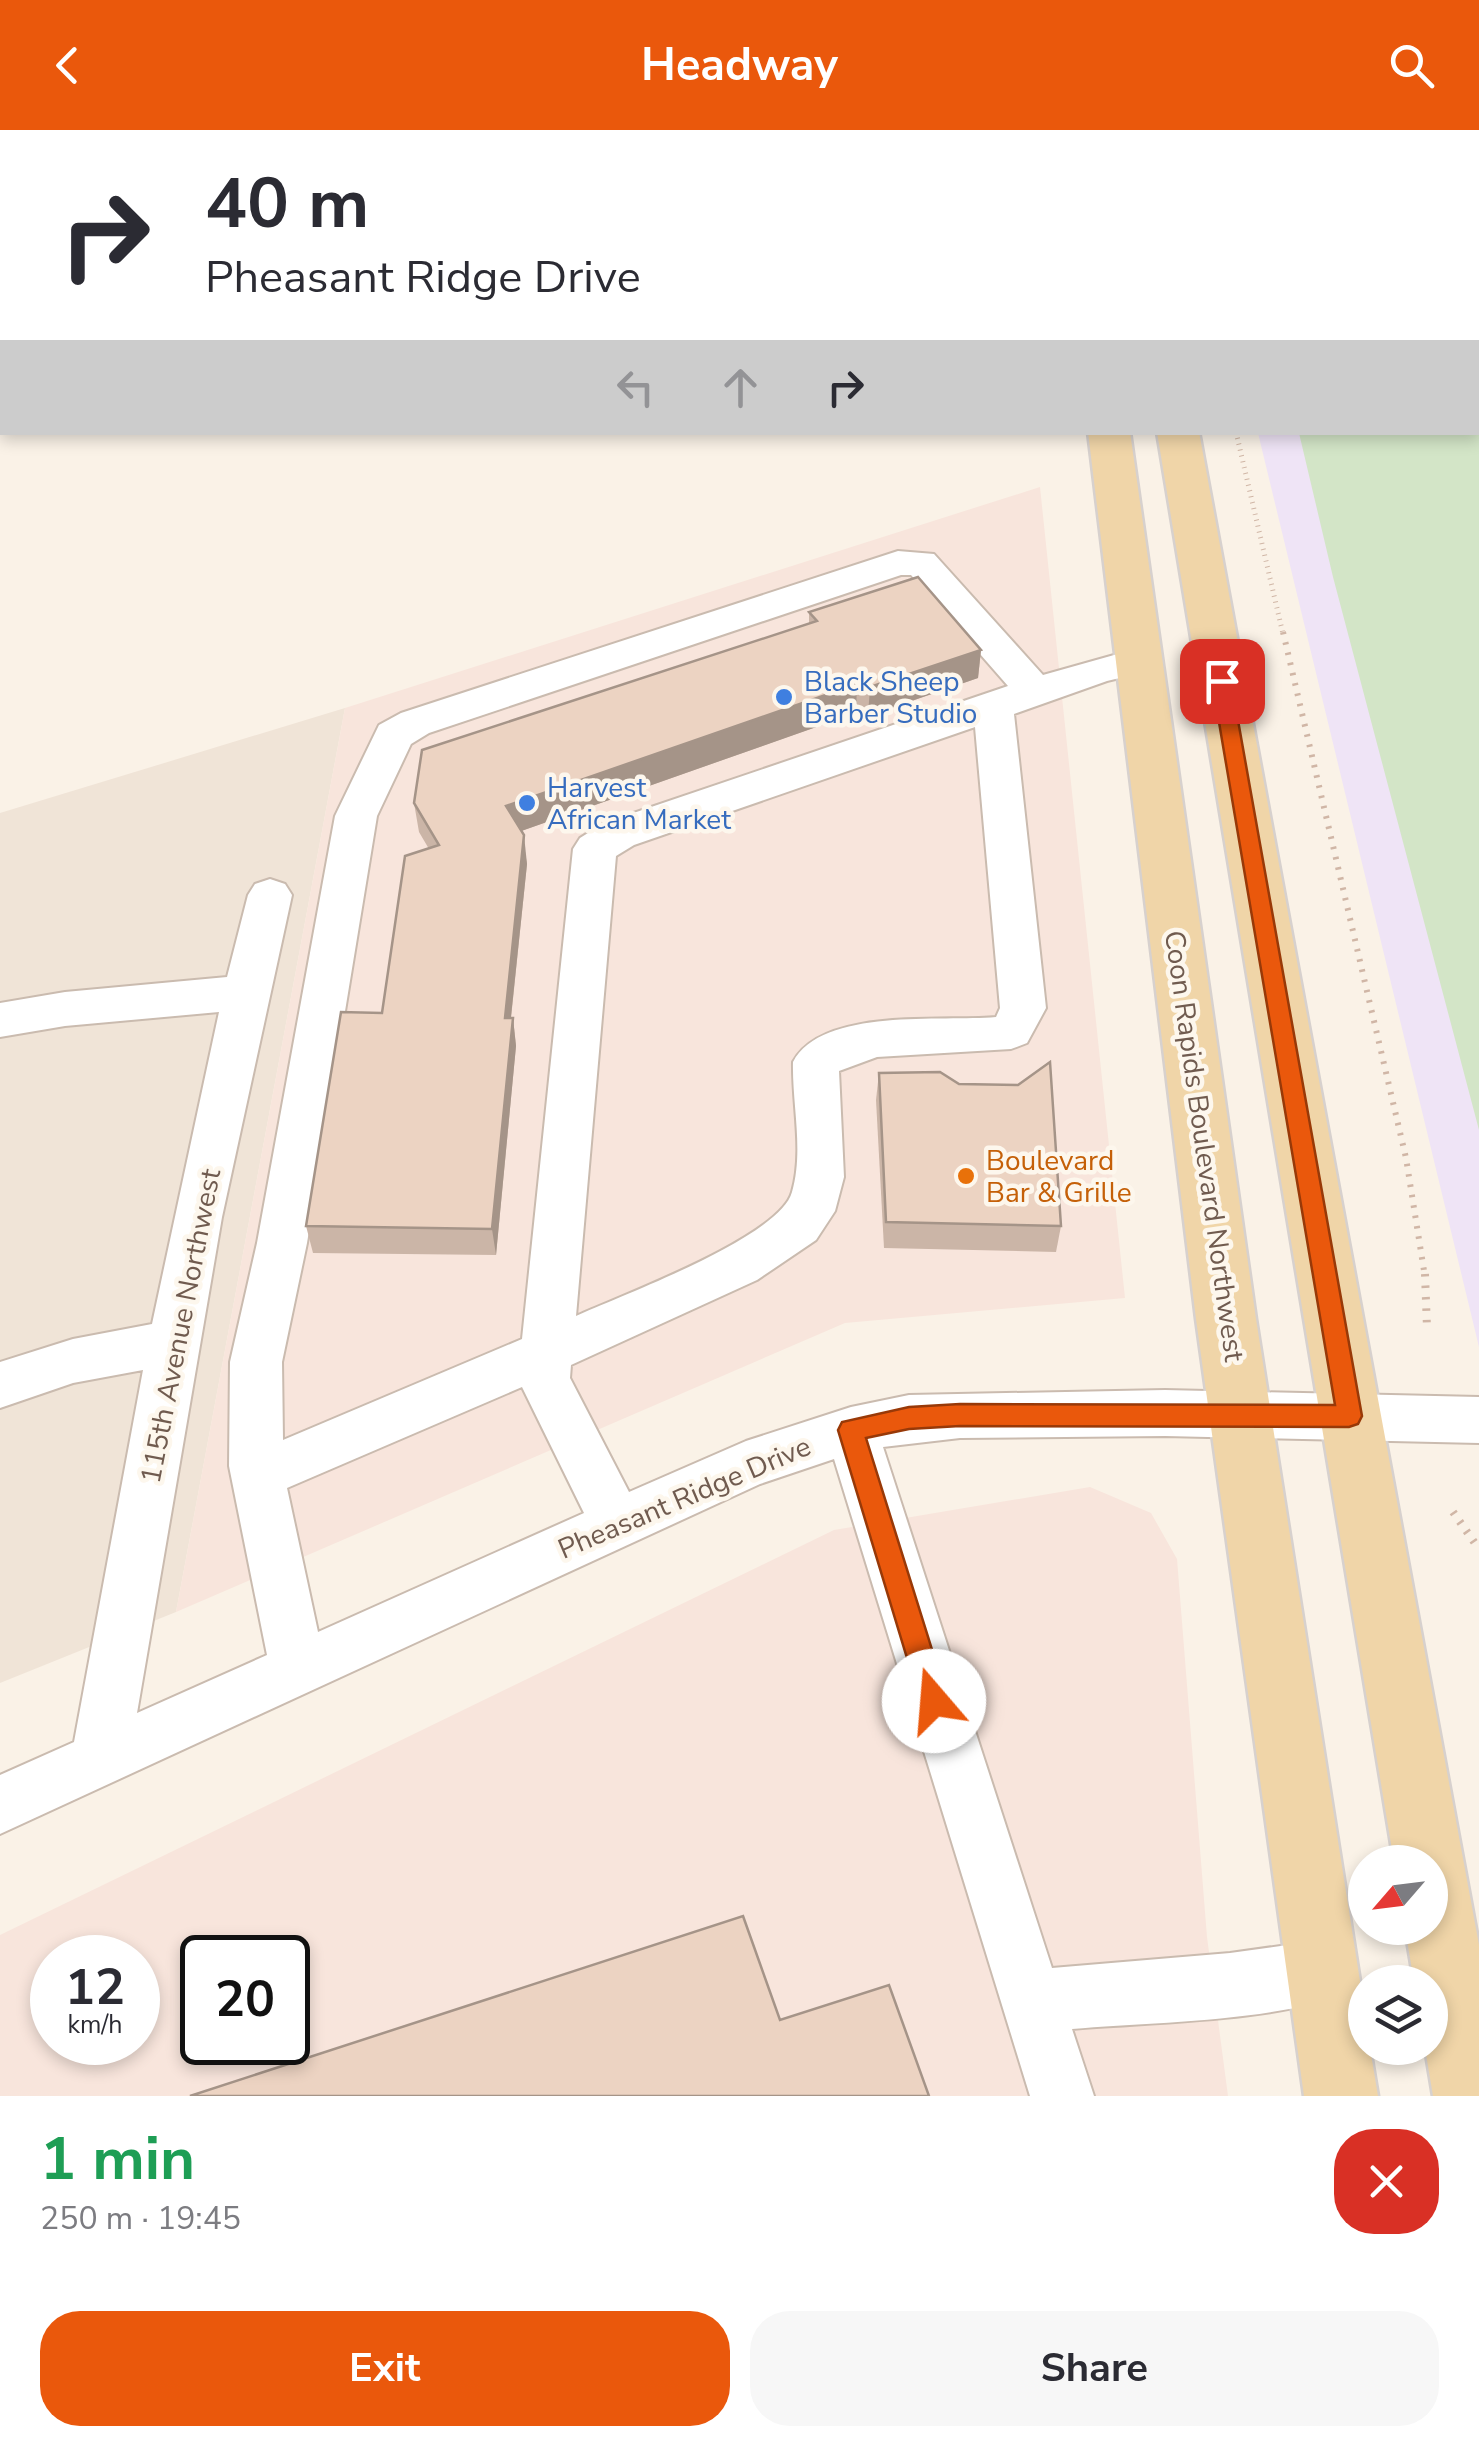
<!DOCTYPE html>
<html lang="en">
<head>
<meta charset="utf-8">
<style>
  body { margin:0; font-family:"Nunito Sans",sans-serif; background:#f7f7f7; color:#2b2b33; height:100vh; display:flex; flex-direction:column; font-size:38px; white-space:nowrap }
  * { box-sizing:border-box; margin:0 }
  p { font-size:32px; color:#7c7c81 }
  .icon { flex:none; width:55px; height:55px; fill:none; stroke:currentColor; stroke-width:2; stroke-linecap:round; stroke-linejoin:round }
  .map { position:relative; height:1966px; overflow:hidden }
  .details { display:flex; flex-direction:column; background:#fff; flex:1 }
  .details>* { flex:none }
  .hud { position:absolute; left:0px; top:0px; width:1480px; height:305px; box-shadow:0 5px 15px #0003; background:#fff; color:#2b2b33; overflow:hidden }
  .needle { width:65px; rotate:242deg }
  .fabs { position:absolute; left:1348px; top:1715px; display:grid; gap:20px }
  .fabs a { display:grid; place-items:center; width:100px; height:100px; border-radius:50%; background:#fff; box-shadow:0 5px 15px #0003; font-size:50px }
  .speed { position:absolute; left:30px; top:1805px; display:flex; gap:20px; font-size:50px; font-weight:700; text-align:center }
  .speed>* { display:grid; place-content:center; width:130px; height:130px; border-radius:50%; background:#fff; box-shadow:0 5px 15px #0003; line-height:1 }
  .speed small { font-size:25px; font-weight:400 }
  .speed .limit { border:5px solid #111; border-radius:15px; background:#fff; color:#111 }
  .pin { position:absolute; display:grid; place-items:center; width:85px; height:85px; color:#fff; margin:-42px; border-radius:20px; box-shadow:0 5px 15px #0006 }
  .me { position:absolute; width:110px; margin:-55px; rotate:342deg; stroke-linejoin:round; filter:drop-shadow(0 0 8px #0008) }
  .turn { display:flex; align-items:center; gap:35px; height:210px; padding:0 40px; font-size:45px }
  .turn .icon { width:130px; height:130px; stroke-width:2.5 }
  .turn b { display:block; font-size:70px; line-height:85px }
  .lanes { display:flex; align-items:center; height:95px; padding:0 40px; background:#0003; justify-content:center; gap:50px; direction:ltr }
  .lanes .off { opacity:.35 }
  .round { display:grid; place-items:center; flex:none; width:105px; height:105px; border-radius:40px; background:#f7f7f7 }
  .headline { display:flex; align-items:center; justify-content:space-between; height:170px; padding:0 40px }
  h1 { font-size:60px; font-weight:700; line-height:75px; color:#1e9e55 }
  .action { display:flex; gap:20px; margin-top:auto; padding:20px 40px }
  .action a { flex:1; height:115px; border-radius:40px; background:#ea580c; color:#fff; font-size:40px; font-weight:700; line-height:115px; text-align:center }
  .action a+a { background:#f7f7f7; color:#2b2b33 }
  header { display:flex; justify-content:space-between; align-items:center; height:130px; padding:0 40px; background:#ea580c; color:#fff; font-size:45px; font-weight:700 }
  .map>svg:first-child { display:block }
  .residential { fill:#f0e4d7 }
  .commercial { fill:#f8e5dc; fill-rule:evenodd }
  .education { fill:#efe4f6 }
  .green { fill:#d3e5c7 }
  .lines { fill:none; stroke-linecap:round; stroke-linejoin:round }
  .minor-casing { stroke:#cabbaf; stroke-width:4 }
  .major-casing { stroke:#d7d1ce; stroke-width:5 }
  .path-far2 { stroke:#d0b6a6; stroke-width:5; stroke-dasharray:1 5; stroke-linecap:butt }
  .path-far1 { stroke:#d0b6a6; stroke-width:6; stroke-dasharray:2.5 8; stroke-linecap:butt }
  .path { stroke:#d0b6a6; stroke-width:8; stroke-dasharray:2.5 9; stroke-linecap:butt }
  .minor { fill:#fff; fill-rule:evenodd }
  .major { fill:#f0d5a8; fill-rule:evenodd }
  .wall { fill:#cbb5a7 }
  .shaded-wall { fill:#a59488 }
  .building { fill:#ecd3c2; stroke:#a59488; stroke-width:2.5 }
  .route { fill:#ea580c; stroke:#983908; stroke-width:2.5 }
  .shop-dot { fill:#3f7fe0; stroke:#fdf7ed; stroke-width:4 }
  .food-dot { fill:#e8710a; stroke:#fdf7ed; stroke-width:4 }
  .labels { text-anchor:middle; stroke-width:9; stroke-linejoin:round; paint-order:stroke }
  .shop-label { font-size:28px; fill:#366cbe; stroke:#fdf7ed; text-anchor:start }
  .street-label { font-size:28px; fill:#705b4f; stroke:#fdf7ed }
  .food-label { font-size:28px; fill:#c56008; stroke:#fdf7ed; text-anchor:start }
</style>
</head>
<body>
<header><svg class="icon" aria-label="back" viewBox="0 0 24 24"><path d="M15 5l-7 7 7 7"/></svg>Headway<svg class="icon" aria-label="search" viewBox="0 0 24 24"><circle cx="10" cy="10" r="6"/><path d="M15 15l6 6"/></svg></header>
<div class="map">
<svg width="1479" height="1966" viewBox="0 0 1479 1966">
  <rect width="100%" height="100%" fill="#faf2e7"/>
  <!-- residential -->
  <polygon class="residential" points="345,578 176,1482 0,1553 0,683"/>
  <!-- commercial -->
  <g class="commercial">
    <polygon points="1040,357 1125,1168 845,1193 176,1482 345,578"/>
    <path d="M1090,1357L1151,1383L1177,1429L1207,1807L1228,1966H0V1805L834,1400ZM52,1828H138V1912H52ZM202,1828H288V1912H202Z"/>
  </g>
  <!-- education -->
  <polygon class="education" points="1224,0 1479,0 1479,1217 1258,303 1478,302 1478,2"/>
  <!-- green -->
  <polygon class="green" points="1254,0 1479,0 1479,1000 1333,447 1299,303 1478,302 1478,2"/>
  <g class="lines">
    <defs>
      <path id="minor" d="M898,421L934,424L1043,545L1139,518L1153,522L1159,531L1153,540L1107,551L1014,584L1046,878L1027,913L1011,919L877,927L839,941L844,1047L835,1081L816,1110L757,1150L571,1235L570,1248L629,1362L746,1311L851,1277L909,1265L1165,1260L1479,1267V1313L1165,1306L960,1308L883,1317L1052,1838L1230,1823L1323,1810L1345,1819L1354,1841L1345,1863C1276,1892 1150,1892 1072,1899L1094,1966H1030L834,1329L760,1354L0,1704V1645L74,1612L143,1240L73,1253L0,1278V1232L73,1209L152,1194L219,882L65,896L0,907V873L65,862L227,847L248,765L255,754L270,749L285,754L292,765L222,1087L137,1583L267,1525L229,1336L230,1232L257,1113L335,686L379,595L401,583ZM901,445H911L1008,556L604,693L580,708L573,719L522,1209L283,1310L282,1232L307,1113L377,686L411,614L429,603ZM975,597L1000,878L996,887C943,892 822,877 793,932C792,975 804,1021 792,1062C780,1107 620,1166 576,1186L616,726L634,715ZM522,1257L584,1383L318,1502L287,1358Z"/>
      <g id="major">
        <rect x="1065" y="0" width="36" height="2"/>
        <polygon points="1124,0 1160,0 1161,2 1125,2"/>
        <polygon points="1088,302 1130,302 1256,1189 1365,1883 1365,1918 1370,1918 1378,1966 1304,1966 1196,1189"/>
        <polygon points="1157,302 1199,302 1479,1815 1479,1966 1433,1966 1425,1918 1430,1918 1430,1852 1414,1852 1405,1798 1430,1798 1430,1732 1394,1732"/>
      </g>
    </defs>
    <!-- minor casing -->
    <use href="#minor" class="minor-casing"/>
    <!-- major casing -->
    <use href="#major" class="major-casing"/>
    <!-- path-far2 -->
    <polyline class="path-far2" points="1236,302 1283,504"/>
    <!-- path-far1 -->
    <polyline class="path-far1" points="1283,502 1406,1028 1425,1147"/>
    <!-- path -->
    <g class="path">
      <polyline points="1425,1144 1427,1198"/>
      <polyline points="1453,1382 1479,1419"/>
    </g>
    <!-- minor -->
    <use href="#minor" class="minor"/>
    <!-- major -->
    <use href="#major" class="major"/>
  </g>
  <!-- wall -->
  <g class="wall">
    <polygon points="809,482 981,520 978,548 868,586 856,583 521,701 527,734 511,888 513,888 516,916 496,1125 313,1123 306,1096 382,883 429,719 419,702 414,673 809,493"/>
    <polygon points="879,943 1061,1096 1056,1122 884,1118 876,970"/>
  </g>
  <!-- shaded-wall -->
  <g class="shaded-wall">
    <polygon points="981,520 978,548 868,586 870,557"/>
    <polygon points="857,554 856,583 510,705 506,676"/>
    <polygon points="524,705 527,734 508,915 505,888"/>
    <polygon points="513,888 516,916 496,1125 492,1099"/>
  </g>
  <!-- building -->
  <g class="building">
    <polygon points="918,447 981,520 870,557 857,554 506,676 524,705 505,888 513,888 492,1099 306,1096 341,882 382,883 405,726 439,715 414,673 422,620 817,491 809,482"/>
    <polygon points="1050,932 1061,1096 886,1092 879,943 940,942 959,954 1018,955"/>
    <polygon points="743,1786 780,1890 889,1855 929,1966 190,1966"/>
  </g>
  <!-- route -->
  <polygon class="route" points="1222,544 1231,551 1362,1286 1358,1294 1349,1297 960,1296 909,1299 866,1308 948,1571 944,1580 934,1584 925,1580 920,1571 838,1300 842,1292 909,1277 960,1274 1335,1275 1212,551"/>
  <!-- markers -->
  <g class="shop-dot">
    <circle cx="784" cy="567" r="10"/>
    <circle cx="527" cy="673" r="10"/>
  </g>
  <circle class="food-dot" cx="966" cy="1046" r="10"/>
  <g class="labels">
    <!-- shop labels -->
    <g class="shop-label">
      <text x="804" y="561">Black Sheep<tspan x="804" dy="32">Barber Studio</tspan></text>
      <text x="547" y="667">Harvest<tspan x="547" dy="32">African Market</tspan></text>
    </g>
    <!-- street labels -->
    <g class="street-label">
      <text transform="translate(1205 1016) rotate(82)" y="10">Coon Rapids Boulevard Northwest</text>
      <text transform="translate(180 1196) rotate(-79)" y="10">115th Avenue Northwest</text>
      <text transform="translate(684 1367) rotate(-23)" y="10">Pheasant Ridge Drive</text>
    </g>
    <!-- food labels -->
    <g class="food-label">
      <text x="986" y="1040">Boulevard<tspan x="986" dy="32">Bar &amp; Grille</tspan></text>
    </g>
  </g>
</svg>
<div class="fabs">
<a><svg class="needle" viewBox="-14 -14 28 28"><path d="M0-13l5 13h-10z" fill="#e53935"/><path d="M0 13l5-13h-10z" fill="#7c7c81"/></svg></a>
<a><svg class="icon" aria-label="layers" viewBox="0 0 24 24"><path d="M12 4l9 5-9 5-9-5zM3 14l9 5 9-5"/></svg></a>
</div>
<div class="speed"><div>12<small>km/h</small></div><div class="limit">20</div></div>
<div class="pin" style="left:1222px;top:551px;background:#d93025"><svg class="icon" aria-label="arrive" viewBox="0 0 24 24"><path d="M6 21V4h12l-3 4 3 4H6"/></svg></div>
<svg class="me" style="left:934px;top:1571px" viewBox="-20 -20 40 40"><circle r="19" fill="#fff"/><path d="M0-13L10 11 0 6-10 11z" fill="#ea580c"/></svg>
<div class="hud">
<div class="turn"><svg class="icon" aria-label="right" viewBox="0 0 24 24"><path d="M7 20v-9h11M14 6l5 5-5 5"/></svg><div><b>40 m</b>Pheasant Ridge Drive</div></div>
<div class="lanes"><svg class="icon off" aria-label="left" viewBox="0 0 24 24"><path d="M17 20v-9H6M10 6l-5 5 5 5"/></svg><svg class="icon off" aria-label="ahead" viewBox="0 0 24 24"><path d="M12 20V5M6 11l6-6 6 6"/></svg><svg class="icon" aria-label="right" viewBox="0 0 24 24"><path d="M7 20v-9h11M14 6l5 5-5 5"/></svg></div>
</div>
</div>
<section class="details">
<div class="headline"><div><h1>1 min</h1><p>250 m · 19:45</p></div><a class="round" style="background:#d93025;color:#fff"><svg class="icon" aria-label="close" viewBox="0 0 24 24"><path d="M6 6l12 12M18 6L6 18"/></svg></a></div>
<div class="action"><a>Exit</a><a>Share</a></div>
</section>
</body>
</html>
